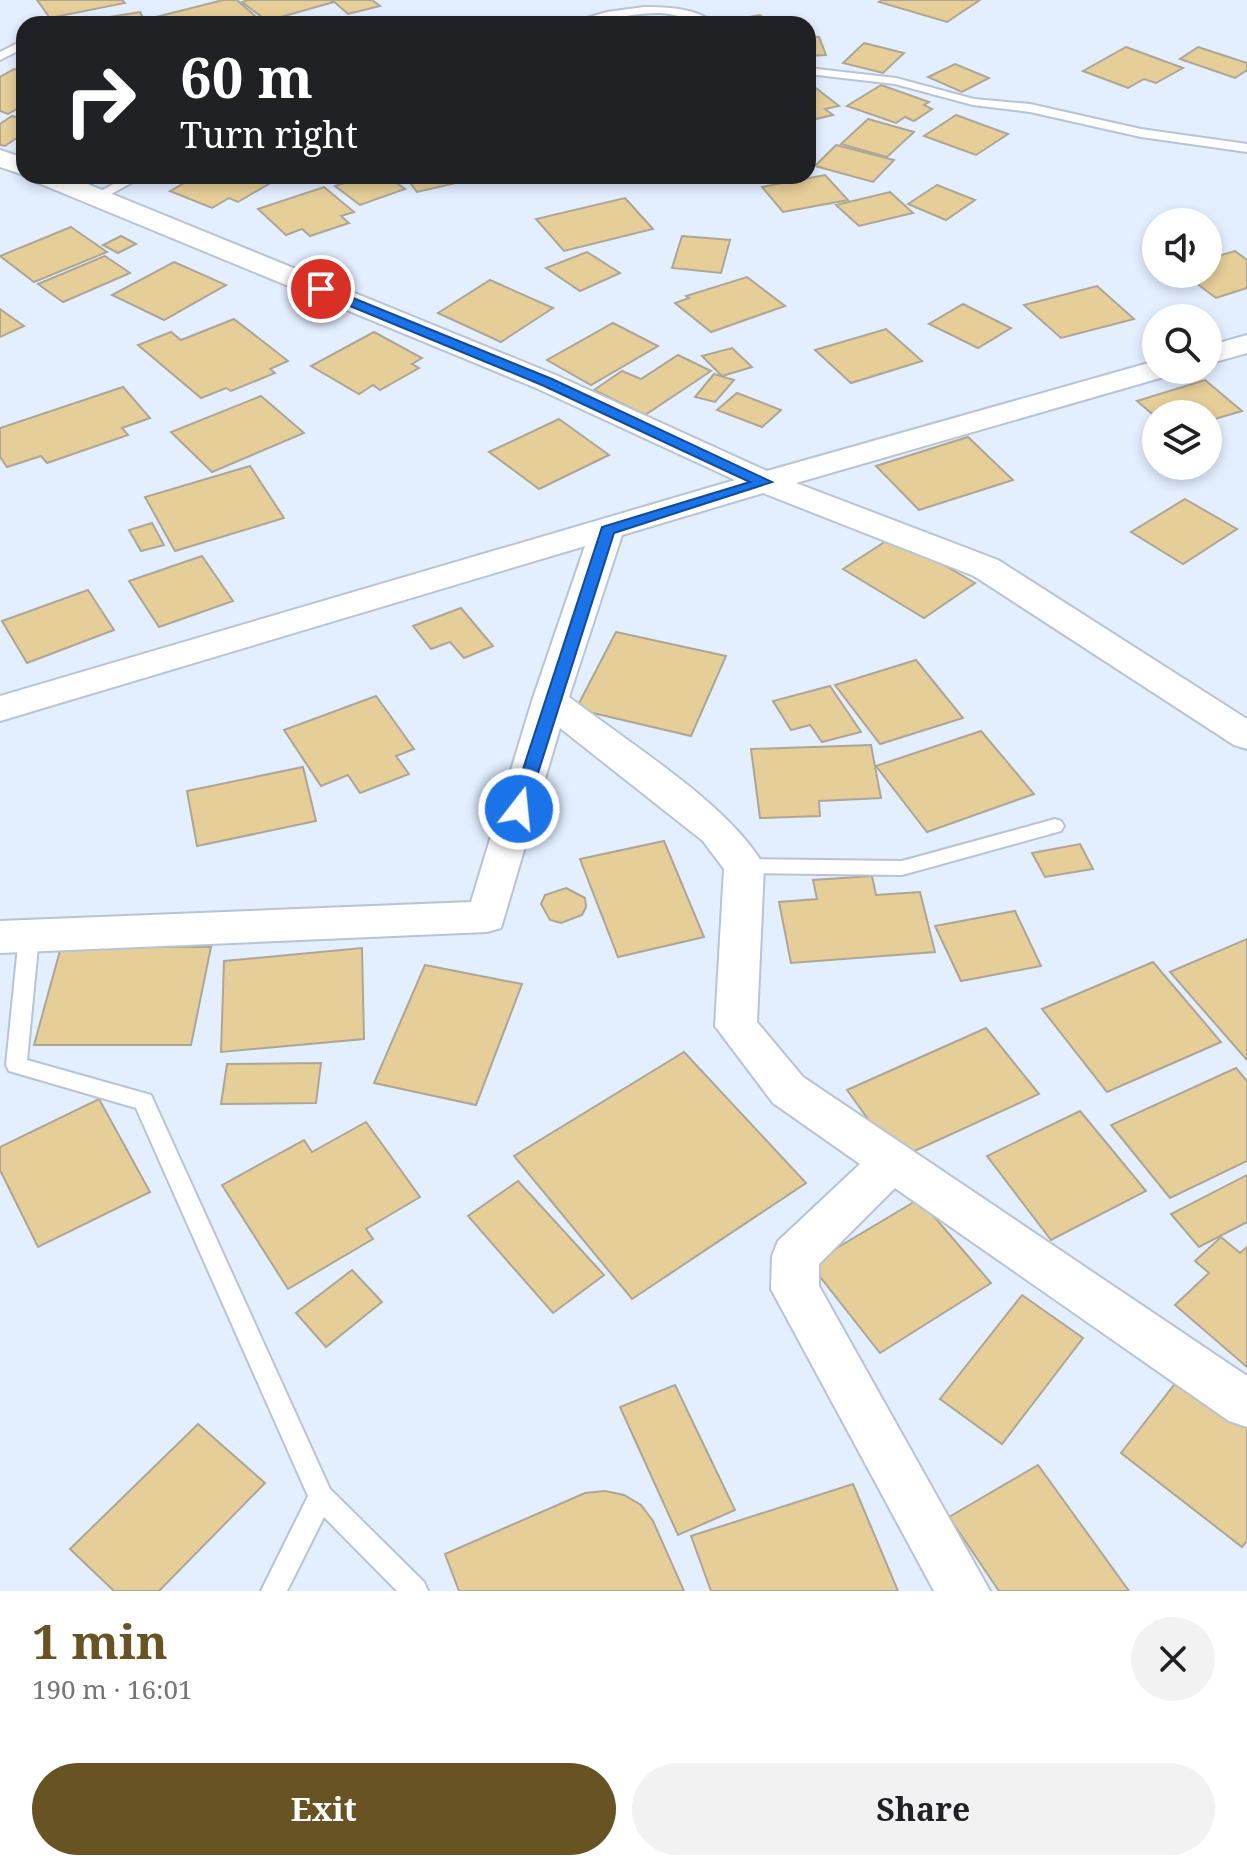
<!DOCTYPE html>
<html lang="en">
<head>
<meta charset="utf-8">
<style>
  body { margin:0; font-family:"Noto Serif",serif; background:#f2f2f2; color:#202124; height:100vh; display:flex; flex-direction:column; font-size:30px; white-space:nowrap }
  * { box-sizing:border-box; margin:0 }
  p { font-size:26px; color:#757577 }
  .icon { flex:none; width:44px; height:44px; fill:none; stroke:currentColor; stroke-width:2; stroke-linecap:round; stroke-linejoin:round }
  .map { position:relative; height:1591px; overflow:hidden }
  .sheet { display:flex; flex-direction:column; background:#fff; flex:1 }
  .sheet>* { flex:none }
  .banner { position:absolute; left:16px; top:16px; width:800px; height:168px; border-radius:24px; box-shadow:0 4px 12px #0003; background:#202124; color:#fff; overflow:hidden }
  .fabs { position:absolute; left:1142px; top:208px; display:grid; gap:16px }
  .fabs a { display:grid; place-items:center; width:80px; height:80px; border-radius:50%; background:#fff; box-shadow:0 4px 12px #0003; font-size:40px }
  .pin { position:absolute; display:grid; place-items:center; width:68px; height:68px; color:#fff; margin:-34px; border:4px solid #fff; border-radius:50%; box-shadow:0 2px 8px #0007 }
  .me { position:absolute; width:88px; margin:-44px; rotate:16deg; stroke-linejoin:round; filter:drop-shadow(0 0 6px #0008) }
  .turn { display:flex; align-items:center; gap:28px; height:168px; padding:0 32px; font-size:36px }
  .turn .icon { width:104px; height:104px; stroke-width:2.5 }
  .turn b { display:block; font-size:56px; line-height:68px }
  .round { display:grid; place-items:center; flex:none; width:84px; height:84px; border-radius:42px; background:#f2f2f2 }
  .headline { display:flex; align-items:center; justify-content:space-between; height:136px; padding:0 32px }
  h1 { font-size:48px; font-weight:700; line-height:60px; color:#685422 }
  .cta { display:flex; gap:16px; margin-top:auto; padding:16px 32px }
  .cta a { flex:1; height:92px; border-radius:48px; background:#685422; color:#fff; font-size:32px; font-weight:700; line-height:92px; text-align:center }
  .cta a+a { background:#f2f2f2; color:#202124 }
  .map>svg:first-child { display:block }
  .building { fill:#e5ce98; stroke:#aea695; stroke-width:2 }
  .lines { fill:none; stroke-linecap:round; stroke-linejoin:round }
  .service-casing { stroke:#b8c3d4; stroke-width:4 }
  .minor-casing { stroke:#b8c3d4; stroke-width:4 }
  .service { fill:#fff; fill-rule:evenodd }
  .minor { fill:#fff; fill-rule:evenodd }
  .route { fill:#1a73e8; stroke:#114b97; stroke-width:2 }
</style>
</head>
<body>
<div class="map">
<svg width="1247" height="1591" viewBox="0 0 1247 1591">
  <rect width="100%" height="100%" fill="#e3eeff"/>
  <!-- building -->
  <g class="building">
    <polygon points="37,0 122,0 125,3 50,18"/>
    <polygon points="223,0 237,0 264,24 153,24 148,19"/>
    <polygon points="248,0 330,0 334,2 267,21 242,2"/>
    <polygon points="332,0 372,0 380,6 348,14"/>
    <polygon points="882,0 980,0 947,22 879,2"/>
    <polygon points="140,12 146,24 85,24 84,21"/>
    <polygon points="760,15 770,24 720,22"/>
    <polygon points="808,37 819,37 826,55 808,56"/>
    <polygon points="864,43 904,53 883,73 843,63"/>
    <polygon points="1126,47 1183,68 1156,83 1144,79 1128,88 1083,71"/>
    <polygon points="1198,47 1247,63 1247,70 1235,78 1180,59"/>
    <polygon points="955,64 989,78 962,92 928,77"/>
    <polygon points="14,69 24,73 24,105 8,114 0,111 0,77"/>
    <polygon points="808,82 839,106 825,109 833,115 808,121"/>
    <polygon points="881,85 929,102 924,105 932,109 914,121 905,117 896,123 847,106"/>
    <polygon points="956,115 1008,134 976,155 924,136"/>
    <polygon points="12,116 24,119 24,133 5,146 0,145 0,124"/>
    <polygon points="868,119 914,132 887,157 841,144"/>
    <polygon points="836,145 894,160 873,182 815,166"/>
    <polygon points="825,175 848,200 783,212 762,187"/>
    <polygon points="197,176 268,176 263,178 272,182 238,202 229,198 212,208 170,191"/>
    <polygon points="366,176 387,176 405,189 360,205 335,186"/>
    <polygon points="405,176 465,176 469,180 417,192"/>
    <polygon points="937,185 975,200 946,220 908,204"/>
    <polygon points="324,187 354,212 341,216 349,223 310,236 302,229 286,235 258,209"/>
    <polygon points="890,192 913,213 859,226 836,205"/>
    <polygon points="625,198 653,229 564,251 536,219"/>
    <polygon points="71,227 107,252 34,282 0,256"/>
    <polygon points="121,236 136,244 118,253 103,245"/>
    <polygon points="682,236 730,240 721,273 672,268"/>
    <polygon points="1235,251 1247,260 1247,288 1216,298 1184,274 1208,274 1208,259"/>
    <polygon points="587,252 620,273 580,291 546,268"/>
    <polygon points="105,256 130,273 63,302 38,284"/>
    <polygon points="174,262 226,285 164,320 112,295"/>
    <polygon points="747,277 785,306 711,332 675,303 689,298 686,296"/>
    <polygon points="490,280 553,308 501,342 438,313"/>
    <polygon points="1097,286 1134,319 1061,338 1024,305"/>
    <polygon points="963,304 1011,328 978,348 929,324"/>
    <polygon points="0,309 24,326 0,337"/>
    <polygon points="234,319 288,361 270,369 275,373 231,391 226,388 201,398 138,345 171,332 181,340"/>
    <polygon points="613,323 658,346 591,385 547,360"/>
    <polygon points="886,329 922,361 851,383 815,350"/>
    <polygon points="374,332 422,358 412,364 419,368 380,390 373,385 359,394 311,366"/>
    <polygon points="732,348 752,367 722,376 702,356"/>
    <polygon points="678,355 711,371 645,415 594,390 622,371 641,379"/>
    <polygon points="714,374 734,380 715,402 695,397"/>
    <polygon points="1205,380 1242,411 1208,421 1208,414 1156,414 1156,417 1137,401"/>
    <polygon points="123,387 150,418 122,428 128,435 47,463 41,456 7,467 0,457 0,428"/>
    <polygon points="737,393 781,410 762,427 717,410"/>
    <polygon points="261,396 304,433 212,472 171,432"/>
    <polygon points="559,419 609,455 539,489 489,452"/>
    <polygon points="968,437 1013,480 919,510 876,466"/>
    <polygon points="250,466 284,518 175,551 145,497"/>
    <polygon points="1185,499 1237,529 1183,564 1131,532"/>
    <polygon points="152,523 164,545 141,551 129,530"/>
    <polygon points="894,536 975,583 924,618 843,569"/>
    <polygon points="202,556 233,601 159,627 129,581"/>
    <polygon points="88,590 114,630 27,663 2,621"/>
    <polygon points="461,608 493,646 464,658 450,642 431,649 413,626"/>
    <polygon points="616,632 726,656 691,736 576,709"/>
    <polygon points="916,660 963,718 880,744 835,685"/>
    <polygon points="830,686 861,732 822,742 810,725 791,730 773,701"/>
    <polygon points="376,696 414,749 396,756 409,774 360,793 348,775 321,786 284,730"/>
    <polygon points="981,731 1034,794 927,832 876,766"/>
    <polygon points="871,745 881,798 819,801 820,816 760,818 751,749"/>
    <polygon points="303,767 316,821 197,846 187,791"/>
    <polygon points="664,841 704,937 618,957 580,859"/>
    <polygon points="1080,844 1093,869 1045,877 1032,853"/>
    <polygon points="872,876 876,895 920,892 935,952 791,963 779,902 817,899 813,880"/>
    <polygon points="566,888 585,898 586,907 582,915 561,923 550,920 541,904 545,895"/>
    <polygon points="1015,911 1041,966 961,981 935,926"/>
    <polygon points="1247,939 1247,1060 1170,972"/>
    <polygon points="61,947 211,947 191,1045 34,1045"/>
    <polygon points="362,948 364,1039 221,1052 224,961"/>
    <polygon points="1153,962 1221,1042 1107,1092 1042,1009"/>
    <polygon points="425,965 522,984 476,1105 374,1083"/>
    <polygon points="986,1028 1039,1094 897,1159 847,1090"/>
    <polygon points="684,1052 806,1183 632,1299 514,1156"/>
    <polygon points="321,1063 316,1103 221,1104 227,1064"/>
    <polygon points="1236,1068 1247,1081 1247,1161 1170,1198 1111,1125"/>
    <polygon points="99,1099 150,1192 38,1247 0,1170 0,1147"/>
    <polygon points="1080,1111 1146,1191 1051,1240 987,1156"/>
    <polygon points="366,1122 420,1197 366,1229 373,1239 288,1289 222,1185 304,1140 312,1152"/>
    <polygon points="1247,1175 1247,1222 1199,1247 1171,1214"/>
    <polygon points="518,1181 604,1275 553,1313 468,1216"/>
    <polygon points="919,1199 991,1283 880,1353 810,1264"/>
    <polygon points="1221,1237 1240,1253 1247,1247 1247,1367 1175,1305 1209,1273 1195,1261"/>
    <polygon points="352,1270 382,1302 326,1347 296,1313"/>
    <polygon points="1022,1295 1083,1338 1002,1444 940,1399"/>
    <polygon points="1181,1376 1247,1424 1247,1541 1242,1547 1121,1453"/>
    <polygon points="675,1385 735,1510 678,1535 620,1407"/>
    <polygon points="198,1424 265,1483 159,1591 114,1591 70,1549"/>
    <polygon points="1038,1465 1129,1591 999,1591 949,1517"/>
    <polygon points="853,1484 898,1591 711,1591 691,1536"/>
    <polygon points="605,1491 624,1495 641,1505 653,1521 684,1591 459,1591 445,1554 585,1493"/>
  </g>
  <g class="lines">
    <defs>
      <g id="service">
        <path d="M644,7C669,7 696,8 716,24C697,24 680,14 661,13C628,12 598,24 566,24L607,12Z"/>
        <polygon points="24,40 24,48 0,60 0,52"/>
        <polygon points="808,68 896,78 974,99 1030,104 1141,129 1247,144 1247,152 1141,137 1030,112 973,105 895,84 808,74"/>
        <polygon points="128,176 144,176 100,200 90,197"/>
        <polygon points="1055,819 1061,821 1064,826 1061,831 902,875 744,873 737,871 735,866 737,861 744,859 902,861"/>
        <polygon points="29,929 36,931 39,936 27,1060 151,1095 330,1489 424,1582 428,1591 397,1591 324,1517 287,1591 261,1591 308,1496 136,1108 16,1073 9,1071 6,1065 19,936 22,931"/>
      </g>
      <g id="minor">
        <polygon points="0,150 24,158 24,175 0,167"/>
        <path d="M32,176H68L558,376L767,471L1145,364L1156,361V370H1171L1167,376L796,483L998,560L1247,719V749L1234,745L974,576L763,493L622,535L569,697C626,741 730,805 764,866L757,1022L803,1077L1247,1376V1427L1229,1421L895,1188L819,1264V1286L990,1591H934L771,1289L772,1256L778,1241L860,1164L773,1103L715,1026L724,869L703,841L560,728L501,928L487,932L0,953V921L471,902L532,701L585,546L0,721V696L735,480L536,388L36,182Z"/>
        <polygon points="1247,335 1247,353 1208,364 1208,346"/>
      </g>
    </defs>
    <!-- service casing -->
    <use href="#service" class="service-casing"/>
    <!-- minor casing -->
    <use href="#minor" class="minor-casing"/>
    <!-- service -->
    <use href="#service" class="service"/>
    <!-- minor -->
    <use href="#minor" class="minor"/>
  </g>
  <!-- route -->
  <polygon class="route" points="321,285 552,379 772,482 614,533 525,814 512,814 510,809 602,527 750,482 542,385 316,292 316,287"/>
</svg>
<div class="fabs">
<a><svg class="icon" aria-label="sound" viewBox="0 0 24 24"><path d="M4 9h4l5-4v14l-5-4H4zM17 9q2 3 0 6"/></svg></a>
<a><svg class="icon" aria-label="search" viewBox="0 0 24 24"><circle cx="10" cy="10" r="6"/><path d="M15 15l6 6"/></svg></a>
<a><svg class="icon" aria-label="layers" viewBox="0 0 24 24"><path d="M12 4l9 5-9 5-9-5zM3 14l9 5 9-5"/></svg></a>
</div>
<div class="pin" style="left:321px;top:289px;background:#d93025"><svg class="icon" aria-label="arrive" viewBox="0 0 24 24"><path d="M6 21V4h12l-3 4 3 4H6"/></svg></div>
<svg class="me" style="left:519px;top:809px" viewBox="-20 -20 40 40"><circle r="17" fill="#1a73e8" stroke="#fff" stroke-width="3"/><path d="M0-11L8 9 0 5-8 9z" fill="#fff"/></svg>
<div class="banner">
<div class="turn"><svg class="icon" aria-label="right" viewBox="0 0 24 24"><path d="M7 20v-9h11M14 6l5 5-5 5"/></svg><div><b>60 m</b>Turn right</div></div>
</div>
</div>
<section class="sheet">
<div class="headline"><div><h1>1 min</h1><p>190 m · 16:01</p></div><a class="round"><svg class="icon" aria-label="close" viewBox="0 0 24 24"><path d="M6 6l12 12M18 6L6 18"/></svg></a></div>
<div class="cta"><a>Exit</a><a>Share</a></div>
</section>
</body>
</html>
